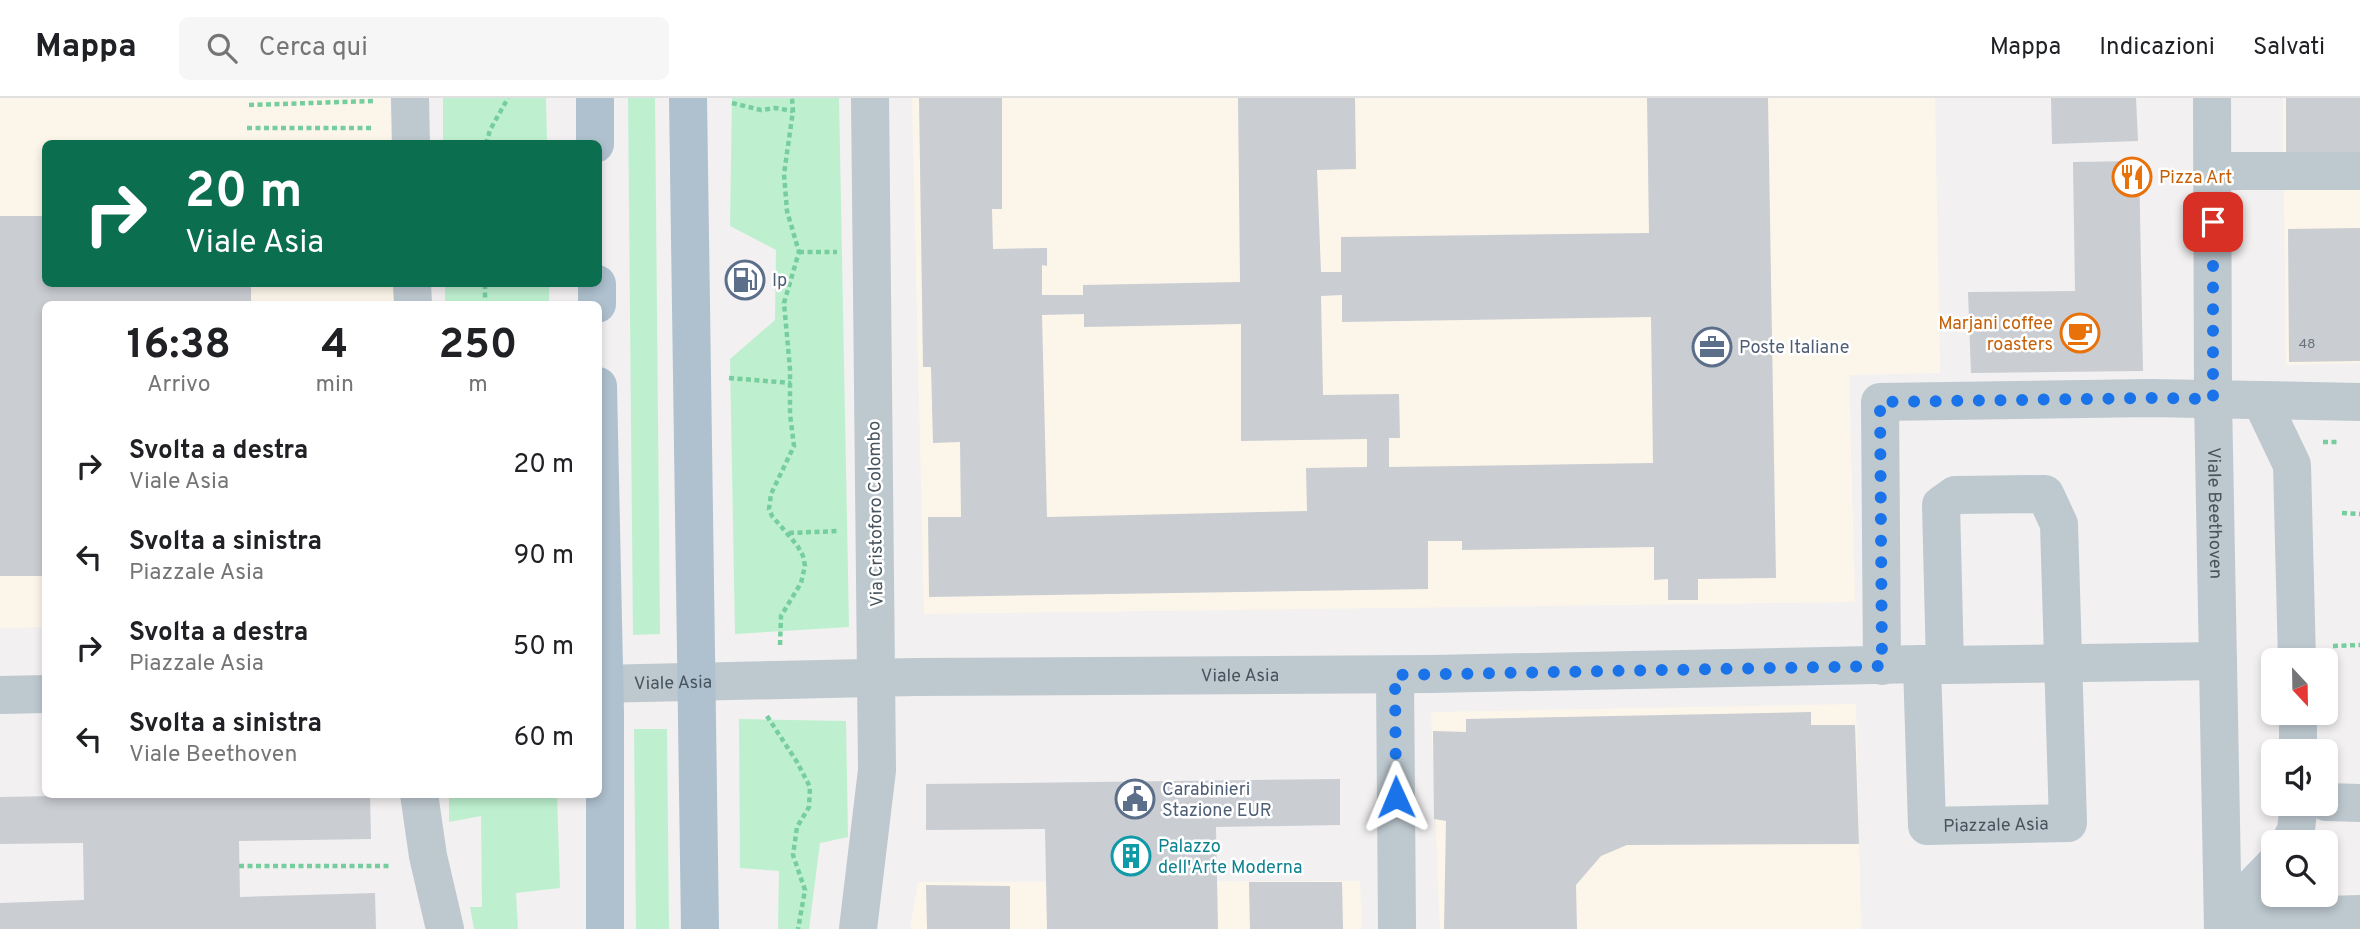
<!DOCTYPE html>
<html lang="it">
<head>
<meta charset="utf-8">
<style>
  body { margin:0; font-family:Overpass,sans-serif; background:#f6f6f6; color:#202124; height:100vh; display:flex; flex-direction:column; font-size:26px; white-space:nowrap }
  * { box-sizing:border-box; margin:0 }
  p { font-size:23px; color:#757577 }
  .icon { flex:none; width:38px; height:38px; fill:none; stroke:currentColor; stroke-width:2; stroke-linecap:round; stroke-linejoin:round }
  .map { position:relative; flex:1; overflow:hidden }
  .panel { position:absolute; left:42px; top:203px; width:560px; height:497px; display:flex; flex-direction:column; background:#fff; border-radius:10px; box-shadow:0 4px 10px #0003 }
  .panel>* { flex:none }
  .hud { position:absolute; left:42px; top:42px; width:560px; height:147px; border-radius:10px; box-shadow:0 4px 10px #0003; background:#0b6e4f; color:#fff; overflow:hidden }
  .needle { width:46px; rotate:158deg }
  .tools { position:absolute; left:2261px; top:550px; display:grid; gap:14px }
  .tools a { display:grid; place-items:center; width:77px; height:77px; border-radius:10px; background:#fff; box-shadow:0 4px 10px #0003; font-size:35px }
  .pin { position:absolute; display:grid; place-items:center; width:60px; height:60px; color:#fff; margin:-30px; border-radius:14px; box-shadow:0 4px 10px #0006 }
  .me { position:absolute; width:77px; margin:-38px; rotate:359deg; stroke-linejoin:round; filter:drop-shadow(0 0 5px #0008) }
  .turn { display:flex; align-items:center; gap:24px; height:147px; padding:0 28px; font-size:32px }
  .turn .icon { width:91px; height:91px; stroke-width:2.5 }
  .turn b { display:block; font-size:49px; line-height:60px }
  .eta { display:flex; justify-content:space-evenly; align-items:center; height:119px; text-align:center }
  .eta b { font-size:42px; font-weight:700; line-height:49px }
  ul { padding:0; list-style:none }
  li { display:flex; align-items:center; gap:21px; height:91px; padding:0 28px }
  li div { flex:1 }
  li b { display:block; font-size:26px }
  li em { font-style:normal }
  header { display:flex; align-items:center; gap:42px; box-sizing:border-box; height:98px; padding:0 35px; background:#fff; border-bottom:2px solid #e0e0e0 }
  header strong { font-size:33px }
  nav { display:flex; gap:38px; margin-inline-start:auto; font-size:24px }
  .search { width:490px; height:63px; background:#f6f6f6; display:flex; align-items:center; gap:18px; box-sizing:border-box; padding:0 24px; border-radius:10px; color:#757577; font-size:26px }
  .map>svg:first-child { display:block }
  .commercial { fill:#fcf6ea }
  .green { fill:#bef0cf }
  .building { fill:#cacdd2; fill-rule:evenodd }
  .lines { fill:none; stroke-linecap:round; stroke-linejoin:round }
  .path { stroke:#76ce9f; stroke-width:4.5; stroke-dasharray:5 3.5; stroke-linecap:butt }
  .minor { stroke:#bdc8cf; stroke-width:38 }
  .major { stroke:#afc0ce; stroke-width:38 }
  .route { stroke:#1a73e8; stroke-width:12; stroke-dasharray:0 21.6 }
  .labels { text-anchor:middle; stroke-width:5; stroke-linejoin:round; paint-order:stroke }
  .number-label { font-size:14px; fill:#68727a }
  .food-label { font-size:18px; fill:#c56008; stroke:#fff; text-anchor:start }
  .service-label { font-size:18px; fill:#4e5e75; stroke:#fff; text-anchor:start }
  .street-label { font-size:18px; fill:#47545d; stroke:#fff }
  .culture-label { font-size:18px; fill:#0d838f; stroke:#fff; text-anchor:start }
</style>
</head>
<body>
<header>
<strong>Mappa</strong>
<div class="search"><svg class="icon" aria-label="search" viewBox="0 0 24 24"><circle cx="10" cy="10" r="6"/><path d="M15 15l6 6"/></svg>Cerca qui</div>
<nav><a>Mappa</a><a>Indicazioni</a><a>Salvati</a></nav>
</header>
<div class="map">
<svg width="2360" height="831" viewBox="0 0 2360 831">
  <rect width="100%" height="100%" fill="#f2f0f0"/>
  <!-- commercial -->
  <g class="commercial">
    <polygon points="0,0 390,0 391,45 46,46 46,186 394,186 395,206 46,206 45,529 0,530"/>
    <polygon points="912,0 1935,0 1940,275 1849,277 1855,504 924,516"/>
    <polygon points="2283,0 2360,0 2360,265 2286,267"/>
    <polygon points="1856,606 1861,831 1440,831 1431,614"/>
    <polygon points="1360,783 1362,831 910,831 918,784"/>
  </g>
  <!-- green -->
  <g class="green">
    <polygon points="443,0 546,0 547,45 443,45"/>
    <polygon points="628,0 655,0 660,536 633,537"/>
    <polygon points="732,0 839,0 849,529 735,536 730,261 775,222 776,152 730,128"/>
    <rect x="445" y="186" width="104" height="20"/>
    <polygon points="739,621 846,623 848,739 820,745 809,831 778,831 779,773 740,770"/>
    <polygon points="634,631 667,631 669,831 636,831"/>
    <polygon points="449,697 557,697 560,790 516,795 518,831 474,831 470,809 482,809 481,718 449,724"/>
  </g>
  <!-- building -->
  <g class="building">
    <path d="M919,0H1002V111H992L993,151L1047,150V168L1042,167V197H1083V187L1240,184L1238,0H1355L1356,71L1317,72L1321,174H1341V139L1649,135L1647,0H1768L1776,480L1698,481V502H1668V481L1654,482V449L1462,452V443H1428V491L929,499L928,419H961L960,344L933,345L931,269H923ZM1342,197V224L1651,219L1653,365L1389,369V340H1400L1399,296L1323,297L1321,198ZM1084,216V229L1241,226V343L1367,341V369L1306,370L1307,413L1047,419L1042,217Z"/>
    <polygon points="2051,0 2136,0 2138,43 2052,46"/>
    <rect x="2286" y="0" width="74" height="55"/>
    <polygon points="2139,63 2143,273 1971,275 1968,194 2075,193 2073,64"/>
    <polygon points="0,118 46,118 46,186 251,186 251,206 46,206 46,478 0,478"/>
    <polygon points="2360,130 2360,263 2289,264 2288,131"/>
    <polygon points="1811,614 1811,627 1855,627 1859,746 1627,747 1601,758 1576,787 1577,831 1444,831 1446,723 1434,721 1433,633 1466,634 1466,621"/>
    <polygon points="1340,681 1340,727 1216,729 1218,831 1047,831 1045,731 926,732 926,686"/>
    <polygon points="164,696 370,696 371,741 239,743 240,799 375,795 376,831 0,831 0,805 84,802 83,745 0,746 0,699"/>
    <polygon points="1249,784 1342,784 1343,831 1250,831"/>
    <polygon points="926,787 1010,788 1010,831 927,831"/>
  </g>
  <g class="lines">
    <!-- path -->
    <g class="path">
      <polyline points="732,5 761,12 775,10 793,13"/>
      <polyline points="249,7 373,3"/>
      <polyline points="247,30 373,30"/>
      <polyline points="486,46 490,32 508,0"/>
      <polyline points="799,154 837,154"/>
      <polyline points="485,186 485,206"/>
      <polyline points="729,280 791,285"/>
      <polyline points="2323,344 2339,344"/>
      <polyline points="2342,415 2360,416"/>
      <polyline points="789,435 839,433"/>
      <polyline points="780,547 781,518 801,485 805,468 803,458 797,447 772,418 769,411 771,396 794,348 790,316 790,271 784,205 799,154 787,113 784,76 793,13 792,0"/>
      <polyline points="2333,548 2360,547"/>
      <polyline points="767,618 797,664 810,689 809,709 797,729 793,757 805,792 798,831"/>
      <polyline points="239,768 391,768"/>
    </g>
    <!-- minor -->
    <g class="minor">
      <polyline points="410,0 411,46"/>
      <path id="s1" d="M2212,0L2213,301L2223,831"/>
      <polyline points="2213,73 2360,73"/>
      <polyline points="412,186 413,206"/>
      <polyline points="2262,304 2292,367 2297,562"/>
      <path id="s2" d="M1922,566L1927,728L2068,725L2059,426L2045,396L1955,397L1941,407L1945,567"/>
      <polyline points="1882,568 1880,304 2151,300 2360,304"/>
      <polyline points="1395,577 1397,831"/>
      <path id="s3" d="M598,586L915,579L1433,576L1922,566L1945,567L2218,563"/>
      <polyline points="0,597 46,596"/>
      <polyline points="2298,614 2298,653"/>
      <polyline points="419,696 428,758 445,831"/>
      <polyline points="2326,704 2360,705"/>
      <polyline points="2290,744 2296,732 2299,705"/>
      <polyline points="2223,820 2360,816"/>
      <polyline points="2223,820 2273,768"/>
      <polyline points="858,831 877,672 870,0"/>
    </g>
    <!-- major -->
    <g class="major">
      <polyline points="595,0 595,46"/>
      <polyline points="688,0 700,831"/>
      <polyline points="597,186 597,206"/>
      <polyline points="598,288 605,617 605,831"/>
    </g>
  </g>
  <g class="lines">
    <!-- route -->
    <polyline class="route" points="1396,699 1395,577 1882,568 1880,304 2151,300 2213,301 2213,124"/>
  </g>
  <!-- icons -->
  <defs>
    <symbol id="restaurant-ring" viewBox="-11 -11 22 22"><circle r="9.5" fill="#fff" stroke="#e8710a" stroke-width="1.5"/><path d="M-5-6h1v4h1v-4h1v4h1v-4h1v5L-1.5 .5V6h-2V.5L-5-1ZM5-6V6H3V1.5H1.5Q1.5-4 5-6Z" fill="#e8710a"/></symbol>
    <symbol id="fuel-ring" viewBox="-11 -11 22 22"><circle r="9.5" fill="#fff" stroke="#5c6f8a" stroke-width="1.5"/><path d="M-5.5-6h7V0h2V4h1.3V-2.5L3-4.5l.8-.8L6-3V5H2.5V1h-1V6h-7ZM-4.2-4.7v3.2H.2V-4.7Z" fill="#5c6f8a"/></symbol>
    <symbol id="cafe-ring" viewBox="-11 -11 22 22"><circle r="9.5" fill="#fff" stroke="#e8710a" stroke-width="1.5"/><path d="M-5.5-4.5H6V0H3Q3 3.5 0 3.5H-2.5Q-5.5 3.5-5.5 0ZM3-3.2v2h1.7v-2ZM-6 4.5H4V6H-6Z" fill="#e8710a"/></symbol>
    <symbol id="office-ring" viewBox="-11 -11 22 22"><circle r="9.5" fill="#fff" stroke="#5c6f8a" stroke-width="1.5"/><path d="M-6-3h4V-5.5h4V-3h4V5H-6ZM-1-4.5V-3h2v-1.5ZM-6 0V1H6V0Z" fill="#5c6f8a"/></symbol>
    <symbol id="civic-ring" viewBox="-11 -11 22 22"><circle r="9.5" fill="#fff" stroke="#5c6f8a" stroke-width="1.5"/><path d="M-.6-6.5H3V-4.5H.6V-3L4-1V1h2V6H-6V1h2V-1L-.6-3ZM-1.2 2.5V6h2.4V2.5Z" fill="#5c6f8a"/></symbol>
    <symbol id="building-ring" viewBox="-11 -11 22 22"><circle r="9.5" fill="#fff" stroke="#0f9aa8" stroke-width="1.5"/><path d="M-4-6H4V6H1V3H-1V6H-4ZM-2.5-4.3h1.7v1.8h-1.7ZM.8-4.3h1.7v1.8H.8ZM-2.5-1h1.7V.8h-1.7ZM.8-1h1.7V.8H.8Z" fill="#0f9aa8"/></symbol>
  </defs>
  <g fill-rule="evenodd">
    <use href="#restaurant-ring" x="2110" y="57" width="44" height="44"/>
    <use href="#fuel-ring" x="723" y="160" width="44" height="44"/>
    <use href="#cafe-ring" x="2058" y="213" width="44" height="44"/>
    <use href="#office-ring" x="1690" y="227" width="44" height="44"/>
    <use href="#civic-ring" x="1113" y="679" width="44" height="44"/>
    <use href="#building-ring" x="1109" y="736" width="44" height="44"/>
  </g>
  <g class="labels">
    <!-- number labels -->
    <g class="number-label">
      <text x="2307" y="250">48</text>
    </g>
    <!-- food labels -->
    <g class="food-label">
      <text x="2159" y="85">Pizza Art</text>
      <text x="2053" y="231" text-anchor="end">Marjani coffee<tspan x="2053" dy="21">roasters</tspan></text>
    </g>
    <!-- service labels -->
    <g class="service-label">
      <text x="772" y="188">Ip</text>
      <text x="1739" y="255">Poste Italiane</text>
      <text x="1162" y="697">Carabinieri<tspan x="1162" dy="21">Stazione EUR</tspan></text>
    </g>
    <!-- street labels -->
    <g class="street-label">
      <text transform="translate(875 416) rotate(-91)" y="6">Via Cristoforo Colombo</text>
      <text dy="6" stroke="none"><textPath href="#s1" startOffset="415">Viale Beethoven</textPath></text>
      <text dy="6" stroke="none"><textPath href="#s3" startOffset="642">Viale Asia</textPath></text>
      <text dy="6" stroke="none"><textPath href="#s3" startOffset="75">Viale Asia</textPath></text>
      <text dy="6" stroke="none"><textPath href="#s2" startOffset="231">Piazzale Asia</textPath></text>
    </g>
    <!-- culture labels -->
    <g class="culture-label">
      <text x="1158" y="754">Palazzo<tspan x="1158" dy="21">dell'Arte Moderna</tspan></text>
    </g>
  </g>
</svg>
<div class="tools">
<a><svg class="needle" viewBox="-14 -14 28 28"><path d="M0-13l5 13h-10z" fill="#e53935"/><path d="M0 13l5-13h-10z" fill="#757577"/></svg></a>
<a><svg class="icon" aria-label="sound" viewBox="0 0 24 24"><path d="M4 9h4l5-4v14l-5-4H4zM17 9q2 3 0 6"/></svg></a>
<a><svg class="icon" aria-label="search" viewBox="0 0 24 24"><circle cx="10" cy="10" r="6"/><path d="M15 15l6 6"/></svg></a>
</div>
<div class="pin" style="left:2213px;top:124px;background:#d93025"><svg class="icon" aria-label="arrive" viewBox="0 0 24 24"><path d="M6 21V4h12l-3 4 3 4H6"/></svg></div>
<svg class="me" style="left:1396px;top:699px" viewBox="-20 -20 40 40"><path d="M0-17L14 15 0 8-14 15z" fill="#1a73e8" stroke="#fff" stroke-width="4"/></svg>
<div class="hud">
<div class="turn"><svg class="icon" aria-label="right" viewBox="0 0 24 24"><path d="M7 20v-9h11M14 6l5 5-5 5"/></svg><div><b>20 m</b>Viale Asia</div></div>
</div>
<section class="panel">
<div class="eta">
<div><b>16:38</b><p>Arrivo</p></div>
<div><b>4</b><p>min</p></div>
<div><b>250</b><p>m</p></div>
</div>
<ul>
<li><svg class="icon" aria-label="right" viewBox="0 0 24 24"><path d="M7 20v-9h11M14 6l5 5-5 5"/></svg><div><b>Svolta a destra</b><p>Viale Asia</p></div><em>20 m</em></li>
<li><svg class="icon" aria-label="left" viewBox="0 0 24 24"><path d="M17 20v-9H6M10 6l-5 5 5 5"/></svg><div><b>Svolta a sinistra</b><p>Piazzale Asia</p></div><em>90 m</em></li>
<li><svg class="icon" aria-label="right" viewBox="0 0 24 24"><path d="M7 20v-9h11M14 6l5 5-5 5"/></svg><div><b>Svolta a destra</b><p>Piazzale Asia</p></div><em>50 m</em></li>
<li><svg class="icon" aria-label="left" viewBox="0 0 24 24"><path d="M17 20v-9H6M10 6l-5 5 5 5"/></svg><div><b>Svolta a sinistra</b><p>Viale Beethoven</p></div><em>60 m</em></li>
</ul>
</section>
</div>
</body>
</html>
